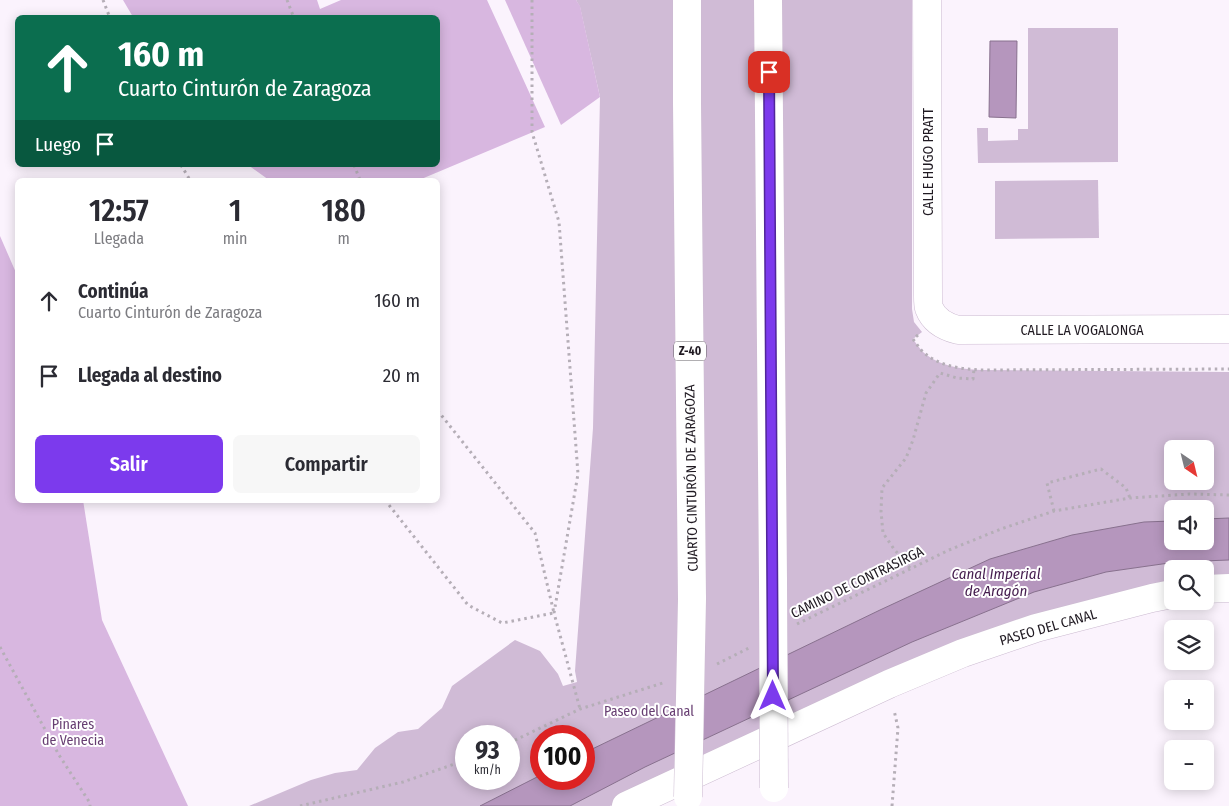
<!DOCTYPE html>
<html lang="es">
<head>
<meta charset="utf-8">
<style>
  body { margin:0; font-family:"Fira Sans Condensed",sans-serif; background:#f7f7f7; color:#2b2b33; height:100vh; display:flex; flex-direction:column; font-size:19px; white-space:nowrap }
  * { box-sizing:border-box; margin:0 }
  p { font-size:16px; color:#7c7c81 }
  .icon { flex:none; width:28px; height:28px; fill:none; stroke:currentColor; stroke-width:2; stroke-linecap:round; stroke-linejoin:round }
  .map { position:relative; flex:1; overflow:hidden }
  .sheet { position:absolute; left:15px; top:178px; width:425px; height:325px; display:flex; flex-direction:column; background:#fff; border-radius:8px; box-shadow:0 2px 12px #0003 }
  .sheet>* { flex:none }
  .banner { position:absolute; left:15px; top:15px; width:425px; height:152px; border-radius:8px; box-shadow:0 2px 12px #0003; background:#0b6e4f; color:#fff; overflow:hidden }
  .needle { width:32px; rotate:145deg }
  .buttons { position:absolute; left:1164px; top:440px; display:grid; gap:10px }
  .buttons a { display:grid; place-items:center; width:50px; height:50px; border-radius:8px; background:#fff; box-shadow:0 2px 12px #0003; font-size:25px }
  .speed { position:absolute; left:455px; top:725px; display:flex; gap:10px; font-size:25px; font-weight:700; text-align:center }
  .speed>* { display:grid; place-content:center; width:65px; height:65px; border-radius:50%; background:#fff; box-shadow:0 2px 12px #0003; line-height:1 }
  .speed small { font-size:12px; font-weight:400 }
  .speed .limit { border:8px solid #d22; background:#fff; color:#111 }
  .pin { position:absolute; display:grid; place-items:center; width:42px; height:42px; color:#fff; margin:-21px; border-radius:10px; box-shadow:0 2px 8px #0006 }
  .me { position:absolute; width:55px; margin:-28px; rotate:0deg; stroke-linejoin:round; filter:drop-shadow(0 0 4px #0008) }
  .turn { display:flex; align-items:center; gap:18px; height:105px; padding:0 20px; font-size:22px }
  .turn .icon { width:65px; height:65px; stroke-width:2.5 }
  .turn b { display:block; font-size:35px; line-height:42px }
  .then { display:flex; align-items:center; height:48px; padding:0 20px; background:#0003; gap:10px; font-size:19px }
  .eta { display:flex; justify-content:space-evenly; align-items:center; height:85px; text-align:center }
  .eta b { font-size:30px; font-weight:600; line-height:35px }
  .primary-button { display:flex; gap:10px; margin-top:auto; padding:10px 20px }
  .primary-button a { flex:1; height:58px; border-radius:8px; background:#7c3aed; color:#fff; font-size:20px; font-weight:600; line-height:58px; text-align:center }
  .primary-button a+a { background:#f7f7f7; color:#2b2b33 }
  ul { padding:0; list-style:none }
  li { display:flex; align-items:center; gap:15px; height:75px; padding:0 20px }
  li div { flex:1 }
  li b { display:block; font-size:19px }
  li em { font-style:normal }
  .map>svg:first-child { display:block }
  .green { fill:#d0bbd6; fill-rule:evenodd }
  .forest { fill:#d8b7e0 }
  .water { fill:#b596bd; stroke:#88718e }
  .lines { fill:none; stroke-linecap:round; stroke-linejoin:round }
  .minor-casing { stroke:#ccbbd1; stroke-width:29 }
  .highway-casing { stroke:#ccbbd1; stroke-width:29 }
  .path { stroke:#b5aeb7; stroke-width:3; stroke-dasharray:2.5 4; stroke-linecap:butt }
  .minor { stroke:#fff; stroke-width:28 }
  .highway { stroke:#fff; stroke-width:28 }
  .highway-bridge-casing { stroke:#ccbbd1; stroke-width:29; stroke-linecap:butt }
  .highway-bridge { stroke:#fff; stroke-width:28 }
  .route-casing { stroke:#51269a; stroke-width:12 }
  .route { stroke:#7c3aed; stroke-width:9 }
  .labels { text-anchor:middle; stroke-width:4; stroke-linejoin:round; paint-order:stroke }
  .shield { fill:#fff; stroke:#635f64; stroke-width:1 }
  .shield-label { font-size:12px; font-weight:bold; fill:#201a22 }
  .street-label { font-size:14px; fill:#201a22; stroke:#fff }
  .park-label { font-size:14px; fill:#673e72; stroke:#fff }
  .water-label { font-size:15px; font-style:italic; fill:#451d4e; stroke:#fff }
</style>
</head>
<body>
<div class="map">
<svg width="1229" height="806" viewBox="0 0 1229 806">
  <rect width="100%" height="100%" fill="#fbf3fd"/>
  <!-- green -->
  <g class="green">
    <path d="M576,0H912V309L914,322L922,332L913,339C916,343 919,348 923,352C939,366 960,369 981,370L1229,372V578L1205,580V569H1172V583L643,790L610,806H249L311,780L335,773L357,770L375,748L398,732L418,729L442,708L452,686L515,640L540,651L558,674L563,686L577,682L575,671L593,428L600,97L580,7ZM1172,449H1205V481H1172ZM1172,509H1205V541H1172ZM466,736H509V779H466ZM541,736H584V779H541Z"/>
    <polygon points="1028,28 1118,28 1118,162 978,163 977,128 988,128 988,141 1018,140 1018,129 1028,129"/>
    <polygon points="1098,180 1099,238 995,239 995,181"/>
  </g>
  <!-- forest -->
  <g class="forest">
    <polygon points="123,0 317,0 320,9 341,0 487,0 545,127 419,180 269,180 248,165 438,165 438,18 133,17"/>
    <polygon points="505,0 576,0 580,6 600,97 561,125"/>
    <polygon points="0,236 17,275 18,500 83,500 102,620 188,806 0,806"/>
  </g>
  <!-- water -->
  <g class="water">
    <polygon points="990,41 1017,41 1016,118 989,117"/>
    <polygon points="1229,518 1229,560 1176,562 1106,572 1034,592 912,642 645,767 570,806 480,806 541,775 541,779 584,779 584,753 880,610 990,559 1072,535 1144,522 1172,521 1172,541 1205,541 1205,519"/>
  </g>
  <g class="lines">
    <defs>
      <g id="minor">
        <path d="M927,0L928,296C928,299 928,305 929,308C934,321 946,327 958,330L1229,329"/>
        <polyline points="1205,589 1229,588"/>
        <polyline points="626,806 889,684 963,653 1036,628 1152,598 1172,594"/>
      </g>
      <g id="highway">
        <polyline points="687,0 687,103 692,599"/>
        <polyline points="768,0 773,581"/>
      </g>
    </defs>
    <!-- minor casing -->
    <use href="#minor" class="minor-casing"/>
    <!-- highway casing -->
    <use href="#highway" class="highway-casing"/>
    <!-- path -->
    <g class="path">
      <polyline points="103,0 110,18"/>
      <polyline points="287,0 294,18"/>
      <polyline points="532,0 532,132 559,222 578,474 554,613 580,709"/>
      <polyline points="181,165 190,180"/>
      <polyline points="354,165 360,180"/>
      <path d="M918,335L913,339C916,343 919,348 923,352C939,366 960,369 981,370L1229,369"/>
      <polyline points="385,500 468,605 502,623 554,613 535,533 438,411"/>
      <polyline points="1054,511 1047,483 1101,469 1126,488 1130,498"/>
      <polyline points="910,568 894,549 883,533 881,511 882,488 906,458 913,440 926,393 940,373 957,378 973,379 974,369"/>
      <polyline points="797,624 949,550 1001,529 1054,511 1130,498 1190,494 1229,495"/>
      <polyline points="0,647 59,755 90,803 90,806"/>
      <polyline points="717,664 749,648"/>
      <polyline points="509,743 580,709 666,682"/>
      <polyline points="300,806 403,782 466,760"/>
      <polyline points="892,806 898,728 894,710"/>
    </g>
    <!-- minor -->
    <use href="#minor" class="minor"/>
    <!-- highway -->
    <use href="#highway" class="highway"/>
    <defs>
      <g id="highway-bridge">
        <polyline points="773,581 774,788"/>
        <polyline points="688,797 692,599"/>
      </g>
    </defs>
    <!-- highway-bridge casing -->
    <use href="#highway-bridge" class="highway-bridge-casing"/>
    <!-- highway-bridge -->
    <use href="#highway-bridge" class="highway-bridge"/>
  </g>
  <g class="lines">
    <defs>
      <polyline id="route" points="769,72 773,696"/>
    </defs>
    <!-- route casing -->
    <use href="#route" class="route-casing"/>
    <!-- route -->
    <use href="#route" class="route"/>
  </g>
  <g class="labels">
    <!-- shield labels -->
    <rect class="shield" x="674" y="341.5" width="32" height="19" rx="4"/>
    <g class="shield-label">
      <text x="690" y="355">Z-40</text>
    </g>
    <!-- street labels -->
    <g class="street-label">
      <text transform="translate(928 162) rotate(-90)" y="5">CALLE HUGO PRATT</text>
      <text x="1082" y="335">CALLE LA VOGALONGA</text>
      <text transform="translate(691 478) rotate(-91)" y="5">CUARTO CINTURÓN DE ZARAGOZA</text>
      <text transform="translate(857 582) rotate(-26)" y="5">CAMINO DE CONTRASIRGA</text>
      <text transform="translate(1048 627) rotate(-16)" y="5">PASEO DEL CANAL</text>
    </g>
    <!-- park labels -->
    <g class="park-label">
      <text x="649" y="716">Paseo del Canal</text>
      <text x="73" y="729">Pinares<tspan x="73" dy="16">de Venecia</tspan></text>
    </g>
    <!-- water labels -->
    <g class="water-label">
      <text x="996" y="579">Canal Imperial<tspan x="996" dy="17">de Aragón</tspan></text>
    </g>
  </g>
</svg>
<div class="buttons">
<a><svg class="needle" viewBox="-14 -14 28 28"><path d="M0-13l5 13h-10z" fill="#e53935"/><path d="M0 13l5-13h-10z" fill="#7c7c81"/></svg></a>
<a><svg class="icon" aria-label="sound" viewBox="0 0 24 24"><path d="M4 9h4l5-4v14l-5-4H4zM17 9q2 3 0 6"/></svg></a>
<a><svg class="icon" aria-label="search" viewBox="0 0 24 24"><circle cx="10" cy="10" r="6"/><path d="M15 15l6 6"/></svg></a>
<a><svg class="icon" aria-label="layers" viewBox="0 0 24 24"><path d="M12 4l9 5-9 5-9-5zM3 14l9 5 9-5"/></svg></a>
<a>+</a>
<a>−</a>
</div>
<div class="speed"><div>93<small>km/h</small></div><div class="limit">100</div></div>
<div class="pin" style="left:769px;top:72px;background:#d93025"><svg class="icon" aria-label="arrive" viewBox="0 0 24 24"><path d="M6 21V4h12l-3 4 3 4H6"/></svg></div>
<svg class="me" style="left:773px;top:696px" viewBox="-20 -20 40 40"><path d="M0-17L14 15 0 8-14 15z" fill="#7c3aed" stroke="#fff" stroke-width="4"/></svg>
<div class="banner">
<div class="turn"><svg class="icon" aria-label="ahead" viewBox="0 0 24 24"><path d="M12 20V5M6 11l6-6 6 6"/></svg><div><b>160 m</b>Cuarto Cinturón de Zaragoza</div></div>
<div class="then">Luego<svg class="icon" aria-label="arrive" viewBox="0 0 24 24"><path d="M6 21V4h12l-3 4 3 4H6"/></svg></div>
</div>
<section class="sheet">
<div class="eta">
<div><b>12:57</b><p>Llegada</p></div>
<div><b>1</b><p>min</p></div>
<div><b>180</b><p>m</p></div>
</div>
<ul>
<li><svg class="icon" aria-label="ahead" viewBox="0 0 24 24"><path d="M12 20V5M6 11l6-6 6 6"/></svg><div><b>Continúa</b><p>Cuarto Cinturón de Zaragoza</p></div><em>160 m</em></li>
<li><svg class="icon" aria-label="arrive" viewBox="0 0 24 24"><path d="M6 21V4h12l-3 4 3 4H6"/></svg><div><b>Llegada al destino</b></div><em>20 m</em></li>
</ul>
<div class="primary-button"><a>Salir</a><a>Compartir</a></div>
</section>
</div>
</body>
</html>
